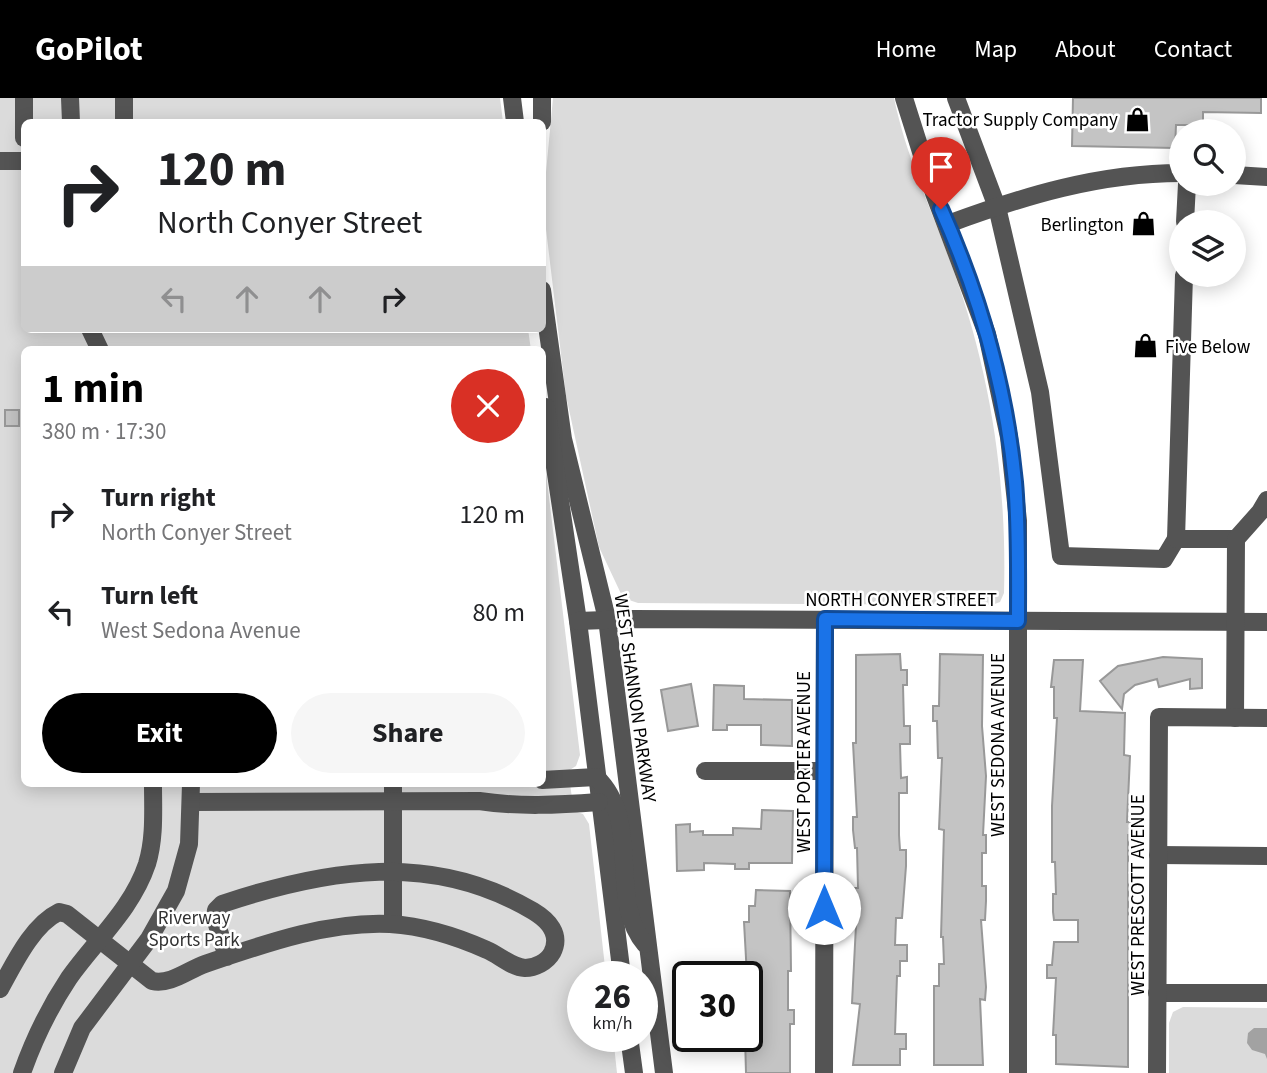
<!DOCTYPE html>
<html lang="en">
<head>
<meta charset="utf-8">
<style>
  body { margin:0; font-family:"Source Sans 3",sans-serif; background:#f6f6f6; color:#202124; height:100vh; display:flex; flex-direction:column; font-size:26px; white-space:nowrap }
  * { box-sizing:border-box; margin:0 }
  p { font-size:23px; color:#757577 }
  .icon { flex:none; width:38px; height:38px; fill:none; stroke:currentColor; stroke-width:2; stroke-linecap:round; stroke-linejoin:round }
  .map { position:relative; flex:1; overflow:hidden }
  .drawer { position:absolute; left:21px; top:248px; width:525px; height:441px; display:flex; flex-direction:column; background:#fff; border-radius:10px; box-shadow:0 4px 18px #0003 }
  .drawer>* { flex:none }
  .guide { position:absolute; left:21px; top:21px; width:525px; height:214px; border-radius:10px; box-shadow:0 4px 18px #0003; background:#fff; color:#202124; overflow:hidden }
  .tools { position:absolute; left:1169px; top:21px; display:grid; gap:14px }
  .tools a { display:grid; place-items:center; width:77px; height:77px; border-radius:50%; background:#fff; box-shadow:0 4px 18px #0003; font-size:35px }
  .speed { position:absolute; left:567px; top:863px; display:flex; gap:14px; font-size:35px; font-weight:700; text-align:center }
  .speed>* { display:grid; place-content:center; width:91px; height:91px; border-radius:50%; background:#fff; box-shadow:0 4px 18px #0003; line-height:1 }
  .speed small { font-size:18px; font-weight:400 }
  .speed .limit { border:4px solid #111; border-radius:10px; background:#fff; color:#111 }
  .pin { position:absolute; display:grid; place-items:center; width:60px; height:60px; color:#fff; margin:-72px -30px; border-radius:50% 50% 50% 0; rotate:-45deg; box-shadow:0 0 7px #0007 }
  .pin .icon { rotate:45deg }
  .me { position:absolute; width:77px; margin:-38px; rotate:0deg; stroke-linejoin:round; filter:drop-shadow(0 0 5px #0008) }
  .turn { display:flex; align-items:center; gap:24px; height:147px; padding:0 21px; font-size:32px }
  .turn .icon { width:91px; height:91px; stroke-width:2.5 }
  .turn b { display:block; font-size:49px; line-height:60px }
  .lanes { display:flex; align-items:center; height:66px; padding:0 21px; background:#0003; justify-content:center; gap:35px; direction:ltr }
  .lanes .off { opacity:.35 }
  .round { display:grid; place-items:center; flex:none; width:74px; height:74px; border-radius:37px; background:#f6f6f6 }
  .head { display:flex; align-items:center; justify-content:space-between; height:119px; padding:0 21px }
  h1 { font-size:42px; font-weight:700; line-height:52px; color:#000 }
  .primary-button { display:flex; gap:14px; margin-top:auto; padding:14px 21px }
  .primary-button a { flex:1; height:80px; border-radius:42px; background:#000; color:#fff; font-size:28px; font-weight:700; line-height:80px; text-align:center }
  .primary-button a+a { background:#f6f6f6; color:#202124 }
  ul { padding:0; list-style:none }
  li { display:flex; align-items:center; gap:21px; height:98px; padding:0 21px }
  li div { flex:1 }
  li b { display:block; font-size:26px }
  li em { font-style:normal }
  header { display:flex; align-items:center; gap:42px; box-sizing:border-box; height:98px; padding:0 35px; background:#000; color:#fff }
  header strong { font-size:33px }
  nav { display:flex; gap:38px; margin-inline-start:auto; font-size:24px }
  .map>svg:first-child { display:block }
  .green { fill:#dbdbdb }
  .water { fill:#a2a2a2 }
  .building { fill:#c4c4c4; stroke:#989898; stroke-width:2 }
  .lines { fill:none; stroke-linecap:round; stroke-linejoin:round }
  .minor { stroke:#545454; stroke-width:18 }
  .route-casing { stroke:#114b97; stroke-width:18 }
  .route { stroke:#1a73e8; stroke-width:12 }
  .labels { text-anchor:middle; stroke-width:5; stroke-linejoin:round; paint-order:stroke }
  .poi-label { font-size:19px; fill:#000; stroke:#fff; text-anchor:end }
  .street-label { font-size:19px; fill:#000; stroke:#fff }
  .park-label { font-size:19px; fill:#323232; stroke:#fff }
</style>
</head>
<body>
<header>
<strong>GoPilot</strong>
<nav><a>Home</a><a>Map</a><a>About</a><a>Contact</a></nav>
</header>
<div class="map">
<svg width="1267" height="975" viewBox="0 0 1267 975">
  <rect width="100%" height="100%" fill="#fff"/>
  <!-- green -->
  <g class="green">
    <polygon points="0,0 500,0 503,24 24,24 24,231 528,231 531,252 24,252 24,686 542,686 543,349 580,657 576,668 568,673 574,713 583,716 589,726 606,878 583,878 583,938 613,938 617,975 0,975"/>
    <path d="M553,0H894C907,62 932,112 953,171C991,276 1007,384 1004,495L1000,504L992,507L638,505L623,500L599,449L566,298L543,106Z"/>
    <polygon points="1183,909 1267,910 1267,975 1169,975 1169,925 1173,914"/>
  </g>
  <!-- water -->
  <polygon class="water" points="1254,930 1267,930 1267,961 1265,956 1252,952 1247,945 1248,935"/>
  <!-- building -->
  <g class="building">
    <polygon points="1073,0 1261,0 1261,15 1203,14 1203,27 1176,27 1175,50 1072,48"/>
    <rect x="5" y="312" width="14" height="16"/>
    <polygon points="900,556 901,572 907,572 907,587 903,587 904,628 910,628 910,646 900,646 901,680 907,679 907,695 899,695 899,737 900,752 906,752 906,768 902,820 896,820 895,847 907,847 907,863 900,863 900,878 897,878 895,936 906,936 906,951 900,951 900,967 853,967 860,906 852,905 856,827 852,827 853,790 858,790 857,750 855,750 853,732 853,719 857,719 853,645 856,645 856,557"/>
    <polygon points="940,556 983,557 982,628 986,678 983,737 986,737 986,755 982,755 982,788 986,788 986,803 985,822 981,822 986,889 985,902 980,901 983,967 934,967 934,888 939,888 939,866 944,866 943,839 941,839 944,732 939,731 942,660 938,660 937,623 933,623 933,608 939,608"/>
    <polygon points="1163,559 1202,561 1202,590 1190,591 1190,581 1159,589 1157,581 1135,587 1124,596 1122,611 1100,583 1118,568"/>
    <polygon points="1054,562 1083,562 1080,613 1125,615 1124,657 1130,658 1127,724 1133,724 1133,737 1128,737 1128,969 1056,966 1056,937 1053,937 1056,880 1047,880 1047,867 1052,867 1054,844 1078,844 1078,822 1054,822 1053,814 1053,796 1056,796 1055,764 1052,764 1052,708 1057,620 1054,620 1054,589 1051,589"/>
    <polygon points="691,586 698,628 668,633 661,592"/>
    <polygon points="714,587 744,588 744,601 792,602 792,648 761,647 761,627 727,627 727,632 713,632"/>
    <polygon points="762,712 793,713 792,765 749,765 749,771 735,771 735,766 704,765 704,772 677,773 676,727 690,726 690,734 703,733 703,737 733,737 733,730 761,731"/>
    <polygon points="756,792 790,793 791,873 788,873 788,912 794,912 794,926 790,926 790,975 746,975 745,938 750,932 744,824 749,824 749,808 755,808"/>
  </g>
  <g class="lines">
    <!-- minor -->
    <g class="minor">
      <polyline points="24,0 24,40"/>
      <polyline points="70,0 71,24"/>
      <polyline points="512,0 515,24"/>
      <polyline points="904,0 934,95 987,236 1009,339 1018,423 1018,975"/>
      <polyline points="956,0 997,109 1040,294 1061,458 1164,461 1176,441"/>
      <polyline points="124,24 124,0"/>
      <polyline points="542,24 542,0"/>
      <polyline points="0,63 24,63"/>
      <polyline points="1234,77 1267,79"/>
      <polyline points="1185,124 1187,86"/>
      <path d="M948,126C1024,98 1099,75 1181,75"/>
      <polyline points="1184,177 1176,441 1236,441"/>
      <polyline points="542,192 563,341 607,521 664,975"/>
      <polyline points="90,231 100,252"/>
      <polyline points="546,309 578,523 622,878"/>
      <polyline points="578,523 633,521 1267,524"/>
      <polyline points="1235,620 1236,441 1260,414 1267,402"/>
      <polyline points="705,673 824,673"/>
      <path d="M542,682L596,679C643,723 607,802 645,846"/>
      <polyline points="393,686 393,826"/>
      <path d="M191,704L479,703C518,709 559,707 599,704"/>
      <polyline points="1158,757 1267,758"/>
      <path d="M0,891C14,866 32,827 59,814L67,816L152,883C171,887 188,872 205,866C264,846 328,823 390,826C422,828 458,839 487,852C499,857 511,869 525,870C535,870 547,864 552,855C562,836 548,822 533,813C432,753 327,771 222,806L216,812L215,820L227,859"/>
      <polyline points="1157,895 1267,895"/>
      <polyline points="629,938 634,975"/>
      <path d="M22,975C34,941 49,910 69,880C96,842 132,811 147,766C155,740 153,712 153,686"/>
      <polyline points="63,975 82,930 149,841 176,793 189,746 191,686"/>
      <polyline points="824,975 825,521"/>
      <polyline points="1157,975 1159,619 1267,620"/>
    </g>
  </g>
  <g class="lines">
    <defs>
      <path id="route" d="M824,810L825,521L1018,523C1018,476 1019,430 1015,384C1006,290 979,196 941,111"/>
    </defs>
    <!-- route casing -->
    <use href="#route" class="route-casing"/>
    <!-- route -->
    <use href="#route" class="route"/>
  </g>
  <!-- icons -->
  <defs>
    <symbol id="shop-bare" viewBox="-9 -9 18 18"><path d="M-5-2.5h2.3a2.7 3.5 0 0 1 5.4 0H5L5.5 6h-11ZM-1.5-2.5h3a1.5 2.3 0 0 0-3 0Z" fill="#000" stroke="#fff" stroke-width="2.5" paint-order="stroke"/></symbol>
  </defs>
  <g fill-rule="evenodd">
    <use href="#shop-bare" x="1120" y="4" width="35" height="35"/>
    <use href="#shop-bare" x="1126" y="108" width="35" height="35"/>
    <use href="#shop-bare" x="1128" y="230" width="35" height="35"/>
  </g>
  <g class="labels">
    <!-- poi labels -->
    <g class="poi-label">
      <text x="1118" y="28">Tractor Supply Company</text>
      <text x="1124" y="133">Berlington</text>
      <text x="1165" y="255" text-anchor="start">Five Below</text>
    </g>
    <!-- street labels -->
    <g class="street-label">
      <text x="901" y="508">NORTH CONYER STREET</text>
      <text transform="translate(636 600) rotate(82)" y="7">WEST SHANNON PARKWAY</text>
      <text transform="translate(997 647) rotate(-90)" y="7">WEST SEDONA AVENUE</text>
      <text transform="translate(803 664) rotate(-90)" y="7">WEST PORTER AVENUE</text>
      <text transform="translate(1137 797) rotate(-90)" y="7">WEST PRESCOTT AVENUE</text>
    </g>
    <!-- park labels -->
    <g class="park-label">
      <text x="194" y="826">Riverway<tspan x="194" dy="22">Sports Park</tspan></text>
    </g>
  </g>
</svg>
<div class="tools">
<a><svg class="icon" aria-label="search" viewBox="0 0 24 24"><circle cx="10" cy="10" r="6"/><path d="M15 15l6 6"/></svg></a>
<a><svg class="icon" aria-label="layers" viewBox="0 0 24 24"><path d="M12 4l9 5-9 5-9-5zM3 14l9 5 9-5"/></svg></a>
</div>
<div class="speed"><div>26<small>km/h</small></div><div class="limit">30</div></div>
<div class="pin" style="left:941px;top:111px;background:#d93025"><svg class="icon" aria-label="arrive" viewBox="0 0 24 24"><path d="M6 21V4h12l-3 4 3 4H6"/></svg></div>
<svg class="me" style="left:824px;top:810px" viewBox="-20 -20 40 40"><circle r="19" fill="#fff"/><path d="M0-13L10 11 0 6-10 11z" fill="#1a73e8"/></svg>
<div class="guide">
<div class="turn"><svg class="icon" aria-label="right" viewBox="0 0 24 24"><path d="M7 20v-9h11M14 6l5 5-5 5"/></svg><div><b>120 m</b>North Conyer Street</div></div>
<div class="lanes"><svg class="icon off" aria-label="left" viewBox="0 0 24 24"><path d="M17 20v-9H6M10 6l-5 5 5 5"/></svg><svg class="icon off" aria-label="ahead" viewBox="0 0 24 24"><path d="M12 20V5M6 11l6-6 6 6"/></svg><svg class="icon off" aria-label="ahead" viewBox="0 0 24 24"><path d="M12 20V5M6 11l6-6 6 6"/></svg><svg class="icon" aria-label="right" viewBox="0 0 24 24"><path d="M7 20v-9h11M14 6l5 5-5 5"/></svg></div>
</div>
<section class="drawer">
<div class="head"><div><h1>1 min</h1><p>380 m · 17:30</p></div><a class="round" style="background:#d93025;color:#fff"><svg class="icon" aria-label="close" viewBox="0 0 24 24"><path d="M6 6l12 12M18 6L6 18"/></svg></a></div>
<ul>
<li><svg class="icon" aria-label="right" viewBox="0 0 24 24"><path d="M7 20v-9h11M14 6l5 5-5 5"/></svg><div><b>Turn right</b><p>North Conyer Street</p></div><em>120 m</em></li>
<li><svg class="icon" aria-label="left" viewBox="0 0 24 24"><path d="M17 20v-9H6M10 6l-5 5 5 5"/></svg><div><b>Turn left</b><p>West Sedona Avenue</p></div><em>80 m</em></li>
</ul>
<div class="primary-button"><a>Exit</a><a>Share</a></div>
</section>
</div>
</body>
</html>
